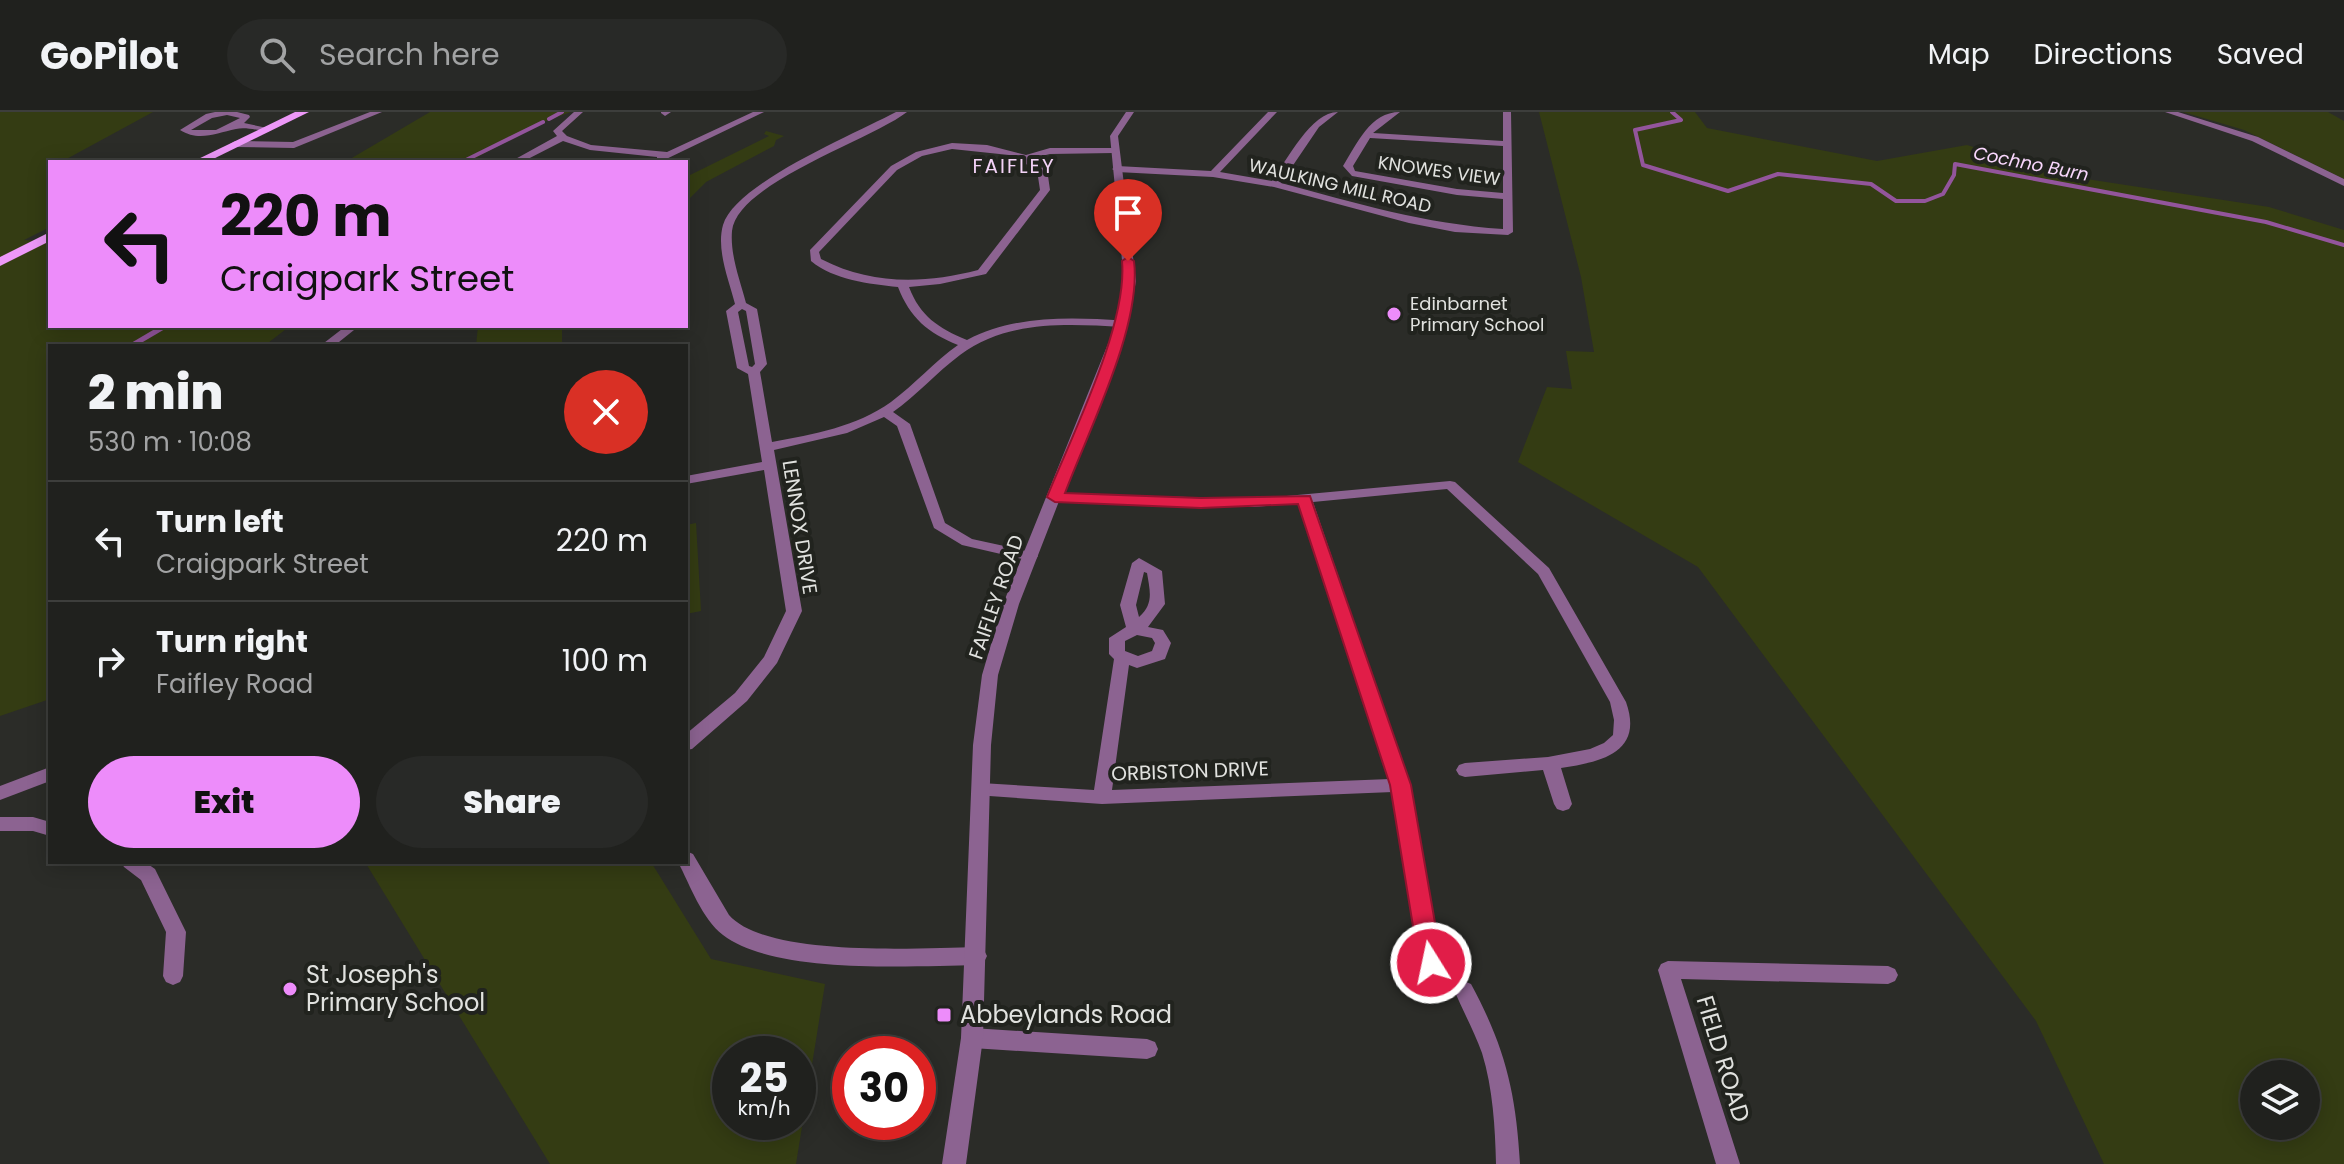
<!DOCTYPE html>
<html lang="en">
<head>
<meta charset="utf-8">
<style>
  body { margin:0; font-family:Poppins,sans-serif; background:#282927; color:#f1f3f6; height:100vh; display:flex; flex-direction:column; font-size:30px; white-space:nowrap }
  * { box-sizing:border-box; margin:0 }
  p { font-size:26px; color:#a2a3a4 }
  .icon { flex:none; width:44px; height:44px; fill:none; stroke:currentColor; stroke-width:2; stroke-linecap:round; stroke-linejoin:round }
  .map { position:relative; flex:1; overflow:hidden }
  .side { position:absolute; left:48px; top:232px; width:640px; height:520px; display:flex; flex-direction:column; background:#20211e; border-radius:0px; box-shadow:0 4px 20px #0003,0 0 0 2px #3d3e3c }
  .side>* { flex:none }
  .top-card { position:absolute; left:48px; top:48px; width:640px; height:168px; border-radius:0px; box-shadow:0 4px 20px #0003,0 0 0 2px #3d3e3c; background:#ed8cfa; color:#111; overflow:hidden }
  .fabs { position:absolute; left:2240px; top:948px; display:grid; gap:16px }
  .fabs a { display:grid; place-items:center; width:80px; height:80px; border-radius:50%; background:#20211e; box-shadow:0 4px 20px #0003,0 0 0 2px #3d3e3c; font-size:40px }
  .speed { position:absolute; left:712px; top:924px; display:flex; gap:16px; font-size:40px; font-weight:700; text-align:center }
  .speed>* { display:grid; place-content:center; width:104px; height:104px; border-radius:50%; background:#20211e; box-shadow:0 4px 20px #0003,0 0 0 2px #3d3e3c; line-height:1 }
  .speed small { font-size:20px; font-weight:400 }
  .speed .limit { border:12px solid #d22; background:#fff; color:#111 }
  .pin { position:absolute; display:grid; place-items:center; width:68px; height:68px; color:#fff; margin:-82px -34px; border-radius:50% 50% 50% 0; rotate:-45deg; box-shadow:0 0 8px #0007 }
  .pin .icon { rotate:45deg }
  .me { position:absolute; width:88px; margin:-44px; rotate:350deg; stroke-linejoin:round; filter:drop-shadow(0 0 6px #0008) }
  .turn { display:flex; align-items:center; gap:28px; height:168px; padding:0 40px; font-size:36px }
  .turn .icon { width:104px; height:104px; stroke-width:2.5 }
  .turn b { display:block; font-size:56px; line-height:68px }
  .round { display:grid; place-items:center; flex:none; width:84px; height:84px; border-radius:42px; background:#282927 }
  .summary { display:flex; align-items:center; justify-content:space-between; height:136px; padding:0 40px }
  h1 { font-size:48px; font-weight:800; line-height:60px }
  .cta { display:flex; gap:16px; margin-top:auto; padding:16px 40px }
  .cta a { flex:1; height:92px; border-radius:48px; background:#ed8cfa; color:#111; font-size:32px; font-weight:800; line-height:92px; text-align:center }
  .cta a+a { background:#282927; color:#f1f3f6 }
  ul { padding:0; list-style:none }
  li { display:flex; align-items:center; gap:24px; height:120px; padding:0 40px; border-top:2px solid #3d3e3c }
  li div { flex:1 }
  li b { display:block; font-size:30px }
  li em { font-style:normal }
  header { display:flex; align-items:center; gap:48px; box-sizing:border-box; height:112px; padding:0 40px; background:#20211e; border-bottom:2px solid #3d3e3c }
  header strong { font-size:38px }
  nav { display:flex; gap:44px; margin-inline-start:auto; font-size:28px }
  .search { width:560px; height:72px; background:#282927; display:flex; align-items:center; gap:20px; box-sizing:border-box; padding:0 28px; border-radius:44px; color:#a2a3a4; font-size:30px }
  .map>svg:first-child { display:block }
  .green { fill:#343c13; fill-rule:evenodd }
  .lines { fill:none; stroke-linecap:round; stroke-linejoin:round }
  .stream-far1 { stroke:#93559c; stroke-width:4 }
  .stream { stroke:#93559c; stroke-width:5 }
  .minor { fill:#8c6391; fill-rule:evenodd }
  .tertiary { fill:#8c6391; fill-rule:evenodd }
  .primary { fill:#ed98f8; fill-rule:evenodd }
  .route { fill:#e11d48; stroke:#92132f; stroke-width:2 }
  .poi-dot { fill:#ed8cfa; stroke:#21231e; stroke-width:3 }
  .labels { text-anchor:middle; stroke-width:8; stroke-linejoin:round; paint-order:stroke }
  .far-water-label { font-size:18px; font-style:italic; fill:#f9d7fd; stroke:#21231e }
  .far-street-label { font-size:18px; fill:#e1e2df; stroke:#21231e }
  .far-poi-label { font-size:18px; fill:#e1e2df; stroke:#21231e; text-anchor:start }
  .far-quarter-label { font-size:20px; letter-spacing:2px; fill:#f4d3f8; stroke:#21231e }
  .street-label { font-size:20px; fill:#e1e2df; stroke:#21231e }
  .near-poi-label { font-size:24px; fill:#e1e2df; stroke:#21231e; text-anchor:start }
  .near-street-label { font-size:24px; fill:#e1e2df; stroke:#21231e }
</style>
</head>
<body>
<header>
<strong>GoPilot</strong>
<div class="search"><svg class="icon" aria-label="search" viewBox="0 0 24 24"><circle cx="10" cy="10" r="6"/><path d="M15 15l6 6"/></svg>Search here</div>
<nav><a>Map</a><a>Directions</a><a>Saved</a></nav>
</header>
<div class="map">
<svg width="2344" height="1052" viewBox="0 0 2344 1052">
  <rect width="100%" height="100%" fill="#2b2c28"/>
  <!-- green -->
  <g class="green">
    <polygon points="0,0 153,0 61,50 50,50 46,59 50,63 50,115 24,128 50,130 50,214 290,214 264,234 50,234 50,587 0,604"/>
    <polygon points="430,0 571,0 535,13 469,50 345,50"/>
    <path d="M1539,0H1695L1707,16L1877,49L1967,33L2067,64L2269,95L2344,118V1052H2104L2036,909L1698,455L1518,350L1547,275L1572,277L1566,239L1594,240L1581,165ZM2254,962H2306V1014H2254Z"/>
    <polygon points="2183,0 2328,0 2344,9 2344,67 2244,18"/>
    <polygon points="766,19 784,24 776,28 774,34 706,70 686,90 686,65 769,24 764,22"/>
    <polygon points="478,214 562,214 562,234 476,234"/>
    <polygon points="696,411 701,499 686,502 686,413"/>
    <path d="M365,750H651L711,847L825,872L796,1052H550ZM730,942H798V1010H730Z"/>
  </g>
  <g class="lines">
    <!-- stream-far1 -->
    <g class="stream-far1">
      <polyline points="1672,0 1681,8 1635,18 1643,53 1728,79 1778,62 1871,72 1896,89 1925,89 1943,82 1954,63 1955,52 2266,110 2344,133"/>
      <polyline points="549,7 562,0"/>
      <polyline points="462,50 543,10"/>
    </g>
    <!-- stream -->
    <polyline class="stream" points="131,234 165,214"/>
    <!-- minor -->
    <g class="minor">
      <path d="M215,0H237L249,3L250,5L244,11L272,17L268,20C258,18 245,15 236,17C216,21 199,30 180,18L206,2ZM227,3L240,6L216,18H191L212,6Z"/>
      <polygon points="370,0 382,0 294,36 235,35 230,32 235,29 293,30"/>
      <polygon points="574,0 583,0 562,19 567,24 591,33 667,40 753,0 764,0 660,50 657,49 657,45 590,38 563,29 522,50 510,50 557,24 553,19"/>
      <polygon points="671,0 665,4 661,1 661,0"/>
      <path d="M896,0H907C871,28 737,71 732,119C730,143 740,168 746,191L757,197L767,252L760,260L772,330C814,322 856,315 891,290C915,272 934,250 958,233C928,221 910,206 898,175C869,172 834,168 811,149L810,138L891,54L916,40L952,31L987,33L1026,43L1050,36H1117L1119,38L1114,41L1050,42L1033,46L1047,57L1050,78L986,162L940,172L909,175C920,204 938,216 967,228C1008,207 1052,205 1097,207C1108,208 1120,207 1128,212L1122,215C1066,212 1007,208 960,243C936,261 917,283 893,300L910,312L945,411L972,427L1036,441L1038,444L1036,447L1031,449L962,433L934,416L897,314L884,305L847,321L774,338L802,499L777,551L747,589L692,637L686,638V622L735,581L764,545L786,499L764,358L686,372V364L762,350L748,262L737,256L726,199L735,192C729,168 716,138 723,113C735,71 857,21 896,0ZM952,37L1009,43L1037,58L1040,78L978,158C924,172 871,173 821,147L819,140L897,58L922,44ZM742,197L746,199L755,252L752,255L749,254L738,200Z"/>
      <path d="M1268,0H1277L1220,60L1272,69C1287,48 1311,0 1338,0L1319,15L1281,71C1356,91 1425,112 1503,117V87L1457,83L1352,64L1343,54C1357,32 1370,0 1400,0L1373,21L1503,29V0H1511L1513,120L1508,123L1455,120L1409,111L1274,75L1213,65L1117,60L1112,57L1117,54L1211,59ZM1370,26L1503,34V81L1457,77L1355,59L1353,54Z"/>
      <polygon points="346,214 359,214 334,234 320,234"/>
      <path d="M1450,369L1455,370L1549,456L1626,590C1644,641 1601,650 1561,656L1572,692L1569,697L1563,699L1557,697L1554,692L1543,658L1465,665L1459,663L1456,658L1459,653L1465,651L1548,645L1590,637L1604,631L1613,623L1614,608L1610,590L1538,462L1447,377L1313,390L1410,673L1441,851L1438,857L1431,860L1424,857L1421,851L1393,680L1102,692L975,683L972,678L975,673L981,671L1094,678L1114,547L1109,542V526L1126,515L1120,493L1132,451L1139,446L1162,459L1165,492L1148,515L1163,518L1171,531L1165,547L1137,556L1129,553L1112,678L1390,667L1299,391L1254,395L1055,389L1048,385L1055,381L1254,387ZM1144,460L1147,461C1150,479 1154,492 1139,505L1136,493ZM1137,523L1152,526L1155,531L1152,539L1138,544L1125,539V529Z"/>
      <polygon points="50,655 50,669 0,688 0,674"/>
      <polygon points="0,705 33,705 50,710 50,724 33,719 0,719"/>
      <path d="M686,739L693,742L729,803C767,846 920,836 977,835L984,838L987,844L984,850L977,853C912,854 775,863 723,823C702,807 690,773 678,750H686Z"/>
      <polygon points="121,750 145,750 155,757 186,820 183,864 180,870 173,873 166,870 163,864 166,820 141,768 124,755"/>
      <polygon points="1668,849 1888,854 1895,857 1898,863 1895,869 1888,872 1681,867 1740,1052 1716,1052 1658,858 1661,852"/>
      <path d="M1464,869L1471,872C1505,935 1516,980 1520,1052H1496C1495,1015 1493,977 1482,941C1474,919 1463,899 1454,878L1457,872Z"/>
      <polygon points="972,916 1147,927 1155,930 1158,937 1155,944 1147,947 972,936 964,933 961,926 964,919"/>
    </g>
    <!-- tertiary -->
    <g class="tertiary">
      <polygon points="1126,0 1134,0 1118,24 1136,169 1128,212 1019,492 998,563 991,633 983,926 966,1052 942,1052 961,926 973,633 982,563 1003,492 1116,212 1124,169 1110,24"/>
      <polygon points="2165,0 2178,0 2258,25 2344,67 2344,74 2252,29"/>
    </g>
    <!-- primary -->
    <g class="primary">
      <polygon points="295,0 309,0 207,50 192,50"/>
      <polygon points="50,120 50,129 0,154 0,145"/>
    </g>
  </g>
  <!-- route -->
  <path class="route" d="M1128,145L1134,149C1142,214 1089,317 1065,381L1201,386L1310,384L1411,673L1442,851L1439,858L1431,861L1423,858L1419,851L1390,673L1298,392L1201,396L1055,390L1047,385C1072,323 1128,212 1122,149Z"/>
  <!-- markers -->
  <g class="poi-dot">
    <circle cx="1394" cy="202" r="8"/>
    <circle cx="290" cy="877" r="8"/>
    <rect x="936" y="895" width="16" height="16" rx="4"/>
  </g>
  <g class="labels">
    <!-- far-water labels -->
    <g class="far-water-label">
      <text transform="translate(2031 52) rotate(11)" y="6">Cochno Burn</text>
    </g>
    <!-- far-street labels -->
    <g class="far-street-label">
      <text transform="translate(1439 59) rotate(8)" y="6">KNOWES VIEW</text>
      <text transform="translate(1340 74) rotate(13)" y="6">WAULKING MILL ROAD</text>
    </g>
    <!-- far-poi labels -->
    <g class="far-poi-label">
      <text x="1410" y="198">Edinbarnet<tspan x="1410" dy="21">Primary School</tspan></text>
    </g>
    <!-- far-quarter labels -->
    <g class="far-quarter-label">
      <text x="1014" y="61">FAIFLEY</text>
    </g>
    <!-- street labels -->
    <g class="street-label">
      <text transform="translate(800 415) rotate(81)" y="7">LENNOX DRIVE</text>
      <text transform="translate(996 485) rotate(-71)" y="7">FAIFLEY ROAD</text>
      <text transform="translate(1190 659) rotate(-2)" y="7">ORBISTON DRIVE</text>
    </g>
    <!-- near-poi labels -->
    <g class="near-poi-label">
      <text x="306" y="871">St Joseph's<tspan x="306" dy="28">Primary School</tspan></text>
      <text x="960" y="911">Abbeylands Road</text>
    </g>
    <!-- near-street labels -->
    <g class="near-street-label">
      <text transform="translate(1723 947) rotate(73)" y="8">FIELD ROAD</text>
    </g>
  </g>
</svg>
<div class="fabs">
<a><svg class="icon" aria-label="layers" viewBox="0 0 24 24"><path d="M12 4l9 5-9 5-9-5zM3 14l9 5 9-5"/></svg></a>
</div>
<div class="speed"><div>25<small>km/h</small></div><div class="limit">30</div></div>
<div class="pin" style="left:1128px;top:149px;background:#d93025"><svg class="icon" aria-label="arrive" viewBox="0 0 24 24"><path d="M6 21V4h12l-3 4 3 4H6"/></svg></div>
<svg class="me" style="left:1431px;top:851px" viewBox="-20 -20 40 40"><circle r="17" fill="#e11d48" stroke="#fff" stroke-width="3"/><path d="M0-11L8 9 0 5-8 9z" fill="#fff"/></svg>
<div class="top-card">
<div class="turn"><svg class="icon" aria-label="left" viewBox="0 0 24 24"><path d="M17 20v-9H6M10 6l-5 5 5 5"/></svg><div><b>220 m</b>Craigpark Street</div></div>
</div>
<section class="side">
<div class="summary"><div><h1>2 min</h1><p>530 m · 10:08</p></div><a class="round" style="background:#d93025;color:#fff"><svg class="icon" aria-label="close" viewBox="0 0 24 24"><path d="M6 6l12 12M18 6L6 18"/></svg></a></div>
<ul>
<li><svg class="icon" aria-label="left" viewBox="0 0 24 24"><path d="M17 20v-9H6M10 6l-5 5 5 5"/></svg><div><b>Turn left</b><p>Craigpark Street</p></div><em>220 m</em></li>
<li><svg class="icon" aria-label="right" viewBox="0 0 24 24"><path d="M7 20v-9h11M14 6l5 5-5 5"/></svg><div><b>Turn right</b><p>Faifley Road</p></div><em>100 m</em></li>
</ul>
<div class="cta"><a>Exit</a><a>Share</a></div>
</section>
</div>
</body>
</html>
